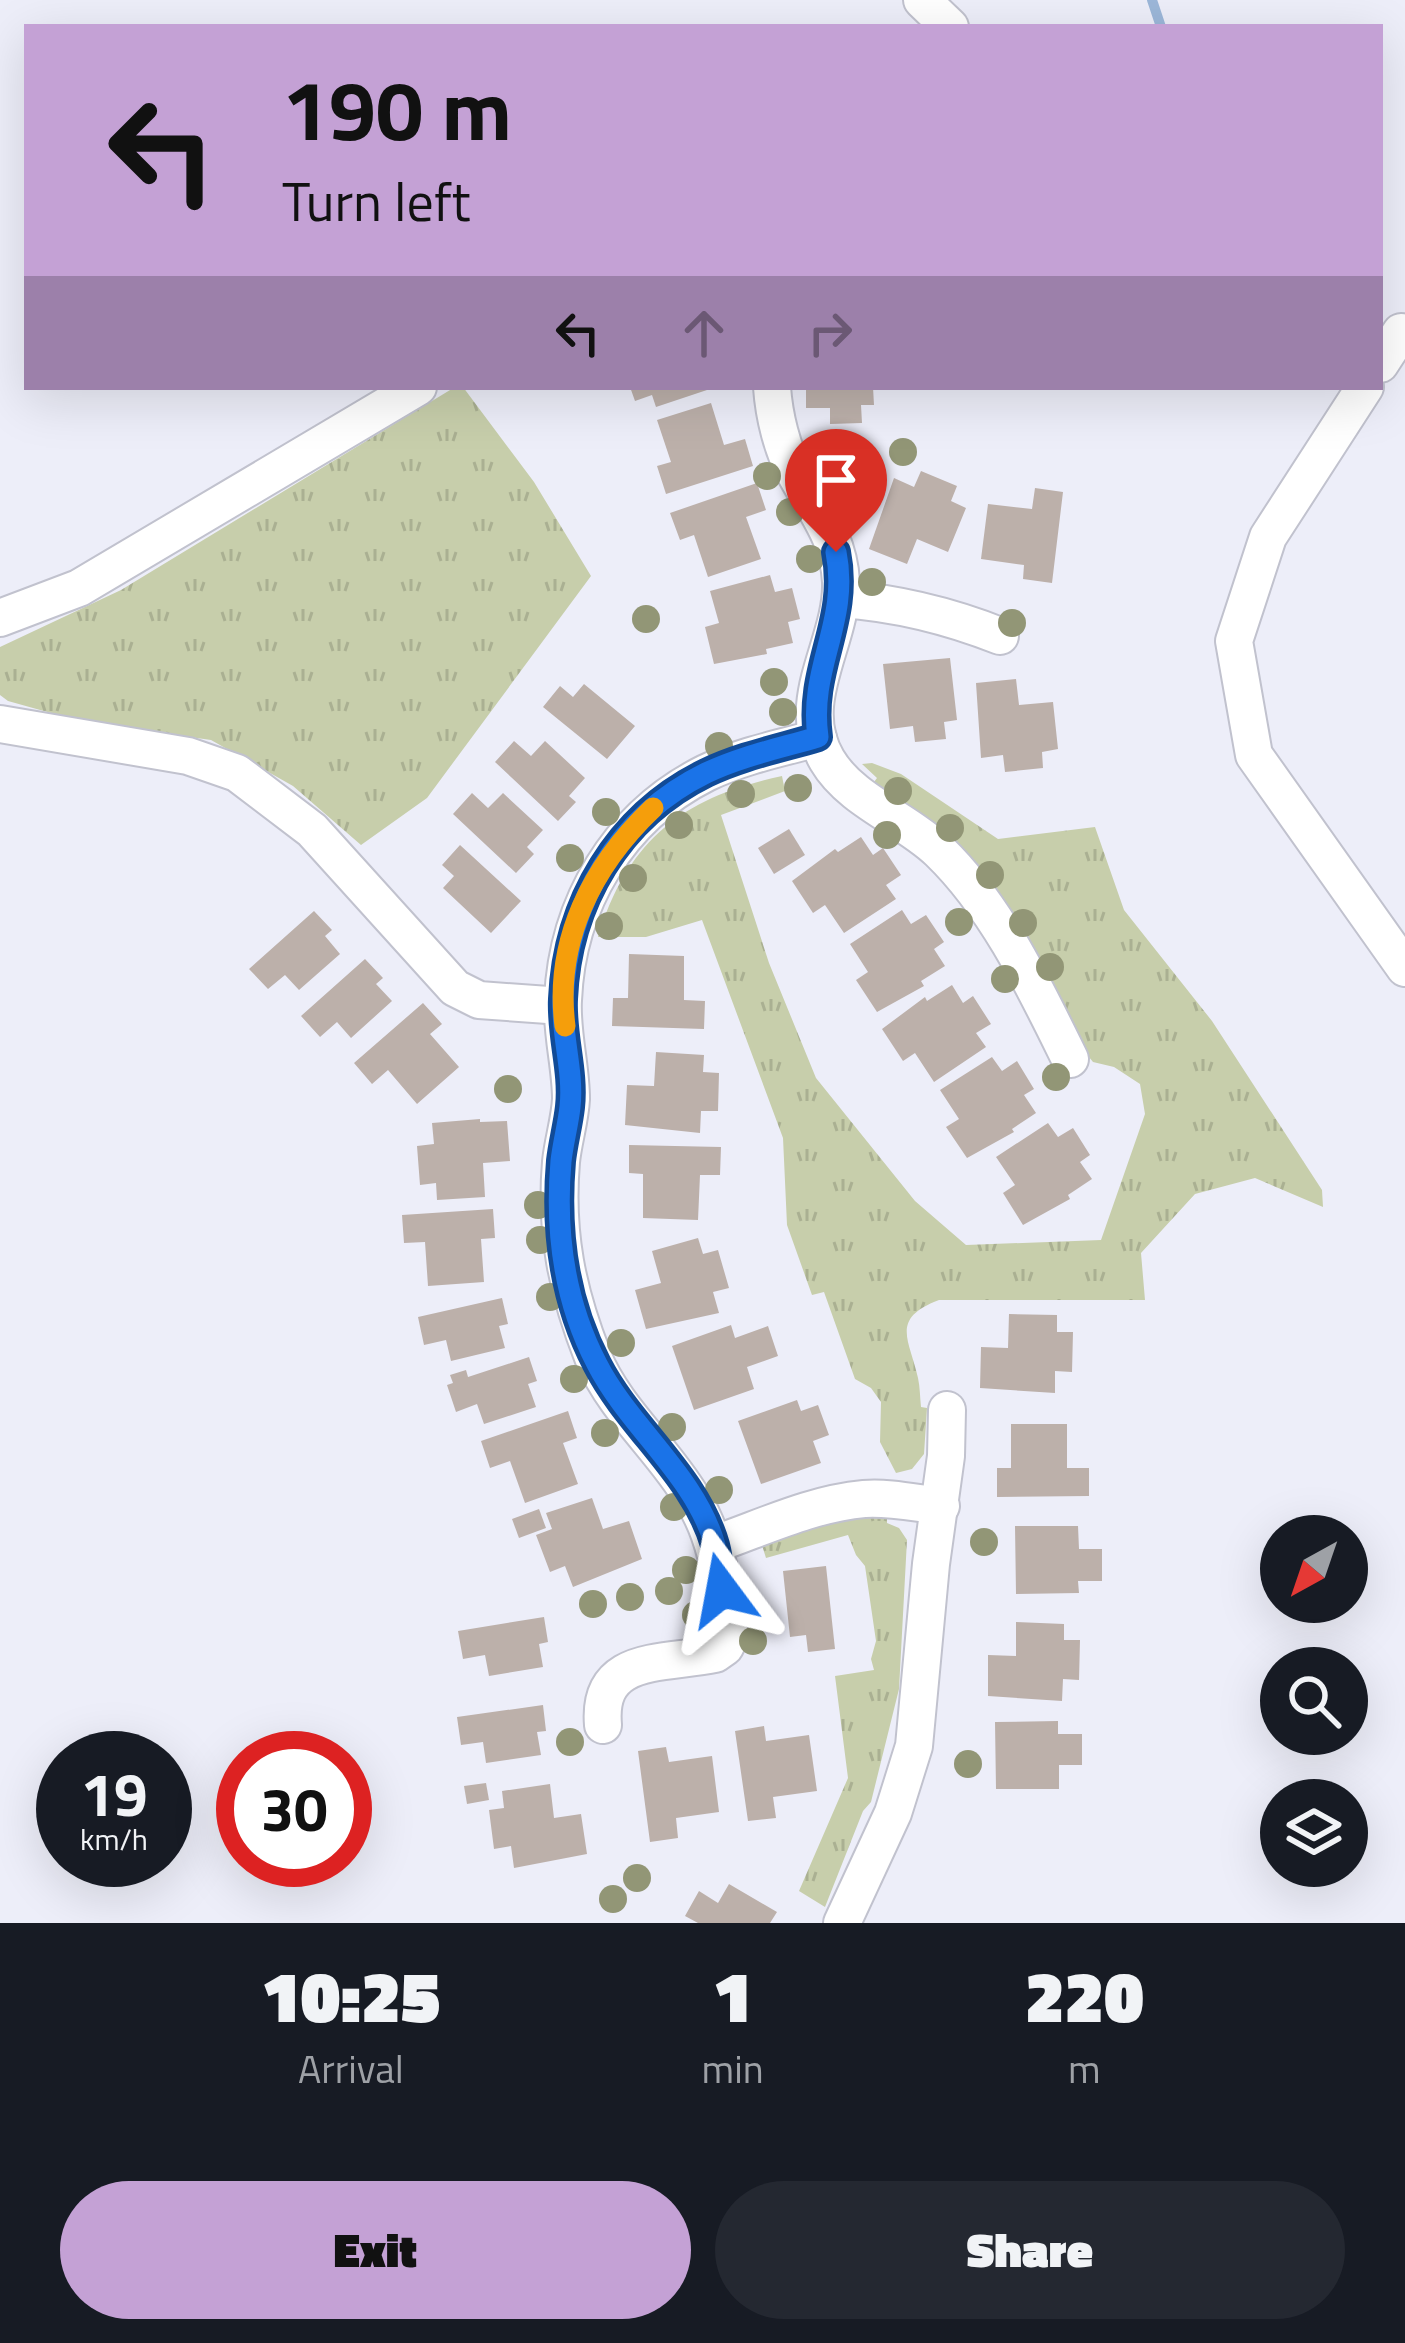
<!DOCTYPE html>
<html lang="en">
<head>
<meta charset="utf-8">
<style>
  body { margin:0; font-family:"Titillium Web",sans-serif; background:#242831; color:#f1f3f6; height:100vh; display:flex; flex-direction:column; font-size:45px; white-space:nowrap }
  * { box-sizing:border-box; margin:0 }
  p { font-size:39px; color:#9ea1a6 }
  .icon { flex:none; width:66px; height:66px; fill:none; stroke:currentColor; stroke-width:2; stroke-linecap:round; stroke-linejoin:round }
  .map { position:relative; height:1923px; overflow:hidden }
  .side { display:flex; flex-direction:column; background:#171b24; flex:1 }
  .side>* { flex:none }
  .hud { position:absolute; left:24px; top:24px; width:1359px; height:366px; border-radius:0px; box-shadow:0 12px 48px #0002; background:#c4a1d5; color:#111; overflow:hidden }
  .needle { width:78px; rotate:220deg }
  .tools { position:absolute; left:1260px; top:1515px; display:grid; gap:24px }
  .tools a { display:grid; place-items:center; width:108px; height:108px; border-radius:50%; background:#171b24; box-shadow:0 12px 48px #0002; font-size:60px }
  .speed { position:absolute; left:36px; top:1731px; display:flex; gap:24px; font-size:60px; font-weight:700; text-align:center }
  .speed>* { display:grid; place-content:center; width:156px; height:156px; border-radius:50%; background:#171b24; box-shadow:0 12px 48px #0002; line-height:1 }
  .speed small { font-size:30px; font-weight:400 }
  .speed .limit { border:18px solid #d22; background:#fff; color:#111 }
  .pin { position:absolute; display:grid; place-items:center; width:102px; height:102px; color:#fff; margin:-123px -51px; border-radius:50% 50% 50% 0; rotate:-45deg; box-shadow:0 0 12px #0007 }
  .pin .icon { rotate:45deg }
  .me { position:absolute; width:132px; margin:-66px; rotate:347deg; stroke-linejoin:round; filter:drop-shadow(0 0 9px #0008) }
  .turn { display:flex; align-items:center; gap:42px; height:252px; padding:0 60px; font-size:54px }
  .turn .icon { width:156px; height:156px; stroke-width:2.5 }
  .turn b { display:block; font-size:84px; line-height:102px }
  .lanes { display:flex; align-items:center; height:114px; padding:0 60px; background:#0003; justify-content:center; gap:60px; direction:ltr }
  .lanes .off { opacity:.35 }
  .eta { display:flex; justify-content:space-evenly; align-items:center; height:204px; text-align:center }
  .eta b { font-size:72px; font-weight:800; line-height:84px }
  .primary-button { display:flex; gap:24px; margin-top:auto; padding:24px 60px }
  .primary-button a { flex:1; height:138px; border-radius:72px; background:#c4a1d5; color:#111; font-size:48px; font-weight:800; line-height:138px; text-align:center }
  .primary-button a+a { background:#242831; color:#f1f3f6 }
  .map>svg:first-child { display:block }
  .grass { fill:url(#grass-tufts) }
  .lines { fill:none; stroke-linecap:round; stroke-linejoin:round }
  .stream { stroke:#9cb7d9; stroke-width:10 }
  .building { fill:#bcb0aa }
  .minor-casing { stroke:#c1c2ce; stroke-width:40 }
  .minor { stroke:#fff; stroke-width:36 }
  .tree { fill:#929676 }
  .route-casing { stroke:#114b97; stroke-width:30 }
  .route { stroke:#1a73e8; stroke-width:21 }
  .slow { stroke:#f59e0b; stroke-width:21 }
</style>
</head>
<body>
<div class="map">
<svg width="1405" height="1923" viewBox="0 0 1405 1923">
  <defs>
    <pattern id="grass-tufts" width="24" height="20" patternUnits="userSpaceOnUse" patternTransform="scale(3)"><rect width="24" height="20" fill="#c7ceab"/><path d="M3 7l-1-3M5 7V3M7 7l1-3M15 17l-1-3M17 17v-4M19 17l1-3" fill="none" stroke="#aab092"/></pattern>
  </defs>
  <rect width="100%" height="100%" fill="#edeef9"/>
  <!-- grass -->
  <g class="grass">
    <polygon points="455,387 463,387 534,482 591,576 427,798 361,845 293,786 211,740 83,722 8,701 0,695 0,647 121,590"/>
    <path d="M872,763L901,774L998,839L1095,827L1124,910L1212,1021L1322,1190L1323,1207L1255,1178L1195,1194L1141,1253L1145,1300H939C889,1319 910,1340 918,1378C920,1387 920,1398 921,1407L927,1408L924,1454L912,1469L896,1473L880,1442L881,1402L871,1388L855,1379L824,1292L812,1295L787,1225L783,1138L702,920L646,937H598C628,839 684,797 782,776L785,791L721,815L769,963L816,1078L915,1201L966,1245L1101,1240L1145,1114L1140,1084L1114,1067L1093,1062L871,786L877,778L862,764Z"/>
    <polygon points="887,1514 887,1523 899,1528 907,1540 899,1689 871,1802 863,1811 825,1907 799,1891 848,1778 835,1676 874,1670 871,1659 876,1641 865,1566 856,1555 848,1535 766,1558 761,1542 845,1517"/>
  </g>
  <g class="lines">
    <!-- stream -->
    <polyline class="stream" points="1152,0 1161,27"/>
  </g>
  <!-- building -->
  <g class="building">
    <polygon points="630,387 713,387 713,388 656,407 652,395 635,401"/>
    <polygon points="806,387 873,387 874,405 861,405 862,423 830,424 830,408 806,408"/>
    <polygon points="711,403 724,445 745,439 753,466 666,494 657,466 671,462 657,420"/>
    <polygon points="921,471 957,486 951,501 966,508 948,552 917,539 907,564 869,549 894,478 914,487"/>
    <polygon points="757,483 766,510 746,517 761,559 708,577 694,535 680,540 670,513"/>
    <polygon points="1035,488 1063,492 1052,583 1023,579 1024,565 981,559 988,504 1032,509"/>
    <polygon points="770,575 775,592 792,588 800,619 788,622 793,643 766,649 767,654 714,664 705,627 719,623 710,591"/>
    <polygon points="950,658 957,720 944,722 946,739 915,742 913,726 890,729 883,664"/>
    <polygon points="1016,679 1019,705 1053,702 1058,749 1042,752 1043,768 1005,772 1003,755 981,758 976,683"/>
    <polygon points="584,684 635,726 607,759 543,707 560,686 573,697"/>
    <polygon points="514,741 531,756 545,741 585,778 569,796 576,802 558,821 495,762"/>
    <polygon points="472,793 488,808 503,793 543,830 527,847 534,854 516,873 453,814"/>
    <polygon points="789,829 805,855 774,874 758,848"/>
    <polygon points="861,837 873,855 883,848 901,875 886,885 896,899 844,933 825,905 813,913 792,881 835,849 838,852"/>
    <polygon points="460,845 521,901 491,933 443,888 454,876 442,865"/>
    <polygon points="902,910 911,924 926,915 944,942 934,949 945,966 921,981 924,986 877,1012 856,980 868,972 850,944"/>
    <polygon points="314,911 332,930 325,936 340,954 299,990 285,975 268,989 249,969"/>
    <polygon points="629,954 684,956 684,1000 705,1001 704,1029 612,1026 613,998 628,998"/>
    <polygon points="365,959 383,978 376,984 392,1001 351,1038 337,1022 320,1037 301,1016"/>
    <polygon points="952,985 963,1003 973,996 991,1024 976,1033 986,1047 934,1082 915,1053 903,1061 882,1029 925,997 927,1001"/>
    <polygon points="423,1003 442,1024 430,1034 459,1067 417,1104 388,1070 372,1084 354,1063"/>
    <polygon points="656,1052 704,1055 703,1072 719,1073 718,1111 701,1111 700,1133 625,1125 627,1085 654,1086"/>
    <polygon points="992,1057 1002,1071 1017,1061 1034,1089 1024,1095 1036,1113 1012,1129 1014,1132 967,1158 946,1127 959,1119 940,1090"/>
    <polygon points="480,1119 480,1122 507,1121 510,1161 483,1163 485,1197 437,1200 436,1183 420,1185 417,1146 434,1144 432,1123"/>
    <polygon points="1048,1123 1058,1137 1073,1128 1090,1155 1080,1162 1092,1179 1068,1195 1070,1199 1023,1225 1003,1193 1015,1185 996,1157"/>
    <polygon points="629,1145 721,1147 720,1175 700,1175 698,1220 643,1218 643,1174 629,1173"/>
    <polygon points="493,1209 495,1238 481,1239 484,1282 428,1286 425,1242 404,1243 402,1215"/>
    <polygon points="698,1238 703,1254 718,1250 729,1288 713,1292 719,1313 646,1329 635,1290 661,1283 652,1251"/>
    <polygon points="502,1298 508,1324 499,1326 505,1348 451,1361 446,1340 424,1345 418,1317"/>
    <polygon points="1009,1314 1057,1315 1057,1332 1073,1332 1072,1372 1055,1371 1055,1393 980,1388 981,1347 1008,1348"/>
    <polygon points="731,1325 735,1338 768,1326 778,1356 747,1367 754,1389 694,1410 672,1346"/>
    <polygon points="529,1357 537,1381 528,1384 536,1407 484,1424 477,1404 456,1412 447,1385 453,1383 450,1375 466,1370 468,1377"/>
    <polygon points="797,1400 801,1411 818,1405 829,1435 813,1441 821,1463 761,1484 738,1421"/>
    <polygon points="568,1411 577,1438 563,1443 578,1484 525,1503 510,1461 490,1468 481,1441"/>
    <polygon points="1011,1424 1067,1424 1067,1468 1089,1468 1089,1496 997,1497 997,1468 1011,1468"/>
    <polygon points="592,1498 603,1529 629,1521 642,1559 573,1587 565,1566 550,1572 536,1535 552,1529 546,1513"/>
    <polygon points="539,1509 546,1528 519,1538 512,1519"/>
    <polygon points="1015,1526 1078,1526 1079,1549 1102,1549 1102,1581 1078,1581 1079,1593 1016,1594"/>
    <polygon points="826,1566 835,1649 808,1652 806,1635 790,1637 783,1571"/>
    <polygon points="544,1617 548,1642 539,1644 543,1667 489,1676 485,1655 463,1659 458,1631"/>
    <polygon points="1016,1622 1064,1624 1064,1640 1080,1640 1079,1680 1063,1679 1062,1701 988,1696 988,1655 1016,1656"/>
    <polygon points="543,1705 546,1731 537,1732 541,1755 486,1763 483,1742 461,1745 457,1717"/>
    <polygon points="1058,1721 1058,1734 1082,1734 1082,1765 1059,1765 1059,1789 996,1789 995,1722"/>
    <polygon points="764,1726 766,1741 809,1735 817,1791 773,1797 776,1818 748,1821 735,1731"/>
    <polygon points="666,1747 669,1762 712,1756 719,1812 676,1818 678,1838 650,1842 638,1751"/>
    <polygon points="486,1783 489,1800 467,1804 464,1786"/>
    <polygon points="550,1784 554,1818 581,1814 587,1854 514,1868 511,1846 494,1849 489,1810 504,1808 502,1791"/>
    <polygon points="729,1884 777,1912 770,1923 698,1923 685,1916 699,1891 718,1903"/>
  </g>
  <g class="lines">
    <defs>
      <g id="minor">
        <polyline points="922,0 950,27"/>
        <polyline points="1380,364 1401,332"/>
        <path d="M772,387C774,416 782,449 796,475C816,511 839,539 841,582C843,642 792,701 827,760C851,801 906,819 939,851C997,907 1035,988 1070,1059"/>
        <polyline points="1365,387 1268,537 1234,641 1254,755 1405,968"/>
        <path d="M841,599C898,603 947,615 1000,636"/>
        <polyline points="0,618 79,588 418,387"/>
        <polyline points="0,724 188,756 237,773 312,830 455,988 479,1000 562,1006"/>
        <path d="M715,1544C764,1527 811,1504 864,1499C889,1497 915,1503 941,1506"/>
        <path d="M603,1725C597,1654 663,1665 715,1654L725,1647L730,1637C722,1588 719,1540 692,1498C663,1449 615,1410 593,1357C567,1291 555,1233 561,1162C563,1141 570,1120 571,1099C571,1066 561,1032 563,1000C567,904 618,817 706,773C741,756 781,748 818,738"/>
        <polyline points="842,1923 893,1813 914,1746 931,1564 946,1456 947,1410"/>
      </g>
    </defs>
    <!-- minor casing -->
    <use href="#minor" class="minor-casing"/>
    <!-- minor -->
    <use href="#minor" class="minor"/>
  </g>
  <!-- trees -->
  <g class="tree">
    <circle cx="903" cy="452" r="14"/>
    <circle cx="767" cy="476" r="14"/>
    <circle cx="867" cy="483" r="14"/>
    <circle cx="790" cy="512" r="14"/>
    <circle cx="810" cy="559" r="14"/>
    <circle cx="872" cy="582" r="14"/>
    <circle cx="646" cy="619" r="14"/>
    <circle cx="1012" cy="623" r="14"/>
    <circle cx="774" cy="682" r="14"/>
    <circle cx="783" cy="712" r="14"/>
    <circle cx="719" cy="746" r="14"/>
    <circle cx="798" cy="788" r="14"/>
    <circle cx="898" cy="791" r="14"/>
    <circle cx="741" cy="794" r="14"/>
    <circle cx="606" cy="812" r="14"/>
    <circle cx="679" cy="825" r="14"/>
    <circle cx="950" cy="828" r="14"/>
    <circle cx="887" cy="835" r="14"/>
    <circle cx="570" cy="858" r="14"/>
    <circle cx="990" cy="875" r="14"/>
    <circle cx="633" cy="878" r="14"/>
    <circle cx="959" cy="922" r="14"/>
    <circle cx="1023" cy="923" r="14"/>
    <circle cx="609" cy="926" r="14"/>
    <circle cx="1050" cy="967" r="14"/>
    <circle cx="1005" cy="979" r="14"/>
    <circle cx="1056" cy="1077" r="14"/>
    <circle cx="508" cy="1089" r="14"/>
    <circle cx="538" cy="1205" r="14"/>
    <circle cx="540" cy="1240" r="14"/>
    <circle cx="550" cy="1297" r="14"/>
    <circle cx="621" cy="1343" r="14"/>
    <circle cx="574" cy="1379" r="14"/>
    <circle cx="672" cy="1427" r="14"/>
    <circle cx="605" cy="1433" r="14"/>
    <circle cx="719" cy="1490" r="14"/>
    <circle cx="674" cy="1507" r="14"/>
    <circle cx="984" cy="1542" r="14"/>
    <circle cx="686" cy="1570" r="14"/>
    <circle cx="669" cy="1591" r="14"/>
    <circle cx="630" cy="1597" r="14"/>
    <circle cx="593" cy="1604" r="14"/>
    <circle cx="696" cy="1615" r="14"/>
    <circle cx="753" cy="1641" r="14"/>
    <circle cx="570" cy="1742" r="14"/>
    <circle cx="968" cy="1764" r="14"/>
    <circle cx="637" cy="1878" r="14"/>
    <circle cx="613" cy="1899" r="14"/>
  </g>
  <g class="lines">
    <defs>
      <path id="route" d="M722,1590C720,1576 719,1560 715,1545C695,1475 629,1427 597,1364C564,1301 555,1231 561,1161C563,1143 568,1125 570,1107C574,1071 561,1035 563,999C567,903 618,816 706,773C741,756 781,748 818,737C808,667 850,622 836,552"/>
    </defs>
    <!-- route casing -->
    <use href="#route" class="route-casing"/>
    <!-- route -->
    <use href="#route" class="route"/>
    <!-- slow -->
    <path class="slow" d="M565,1026C554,941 592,866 653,808"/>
  </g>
</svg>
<div class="tools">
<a><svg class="needle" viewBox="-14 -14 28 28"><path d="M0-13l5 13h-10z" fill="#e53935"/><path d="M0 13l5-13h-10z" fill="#9ea1a6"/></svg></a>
<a><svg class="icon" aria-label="search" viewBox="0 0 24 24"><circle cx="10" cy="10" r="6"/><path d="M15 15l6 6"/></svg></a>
<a><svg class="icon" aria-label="layers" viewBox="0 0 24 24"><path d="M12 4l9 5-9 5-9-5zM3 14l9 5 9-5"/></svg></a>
</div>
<div class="speed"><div>19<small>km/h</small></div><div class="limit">30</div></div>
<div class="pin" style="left:836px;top:552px;background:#d93025"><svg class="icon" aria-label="arrive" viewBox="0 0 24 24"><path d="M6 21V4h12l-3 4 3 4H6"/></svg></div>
<svg class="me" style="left:722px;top:1590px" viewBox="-20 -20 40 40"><path d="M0-17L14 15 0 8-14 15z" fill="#1a73e8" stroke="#fff" stroke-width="4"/></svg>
<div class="hud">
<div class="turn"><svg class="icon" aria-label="left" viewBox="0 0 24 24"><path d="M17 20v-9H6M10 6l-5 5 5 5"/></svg><div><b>190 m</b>Turn left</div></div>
<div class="lanes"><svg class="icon" aria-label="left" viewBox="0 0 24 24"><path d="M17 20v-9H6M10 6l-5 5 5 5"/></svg><svg class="icon off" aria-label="ahead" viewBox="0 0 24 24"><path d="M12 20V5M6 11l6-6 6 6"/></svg><svg class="icon off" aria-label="right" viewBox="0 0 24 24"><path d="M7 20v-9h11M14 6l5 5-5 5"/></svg></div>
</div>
</div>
<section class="side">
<div class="eta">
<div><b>10:25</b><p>Arrival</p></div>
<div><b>1</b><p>min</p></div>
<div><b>220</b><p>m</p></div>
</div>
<div class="primary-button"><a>Exit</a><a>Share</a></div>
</section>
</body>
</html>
